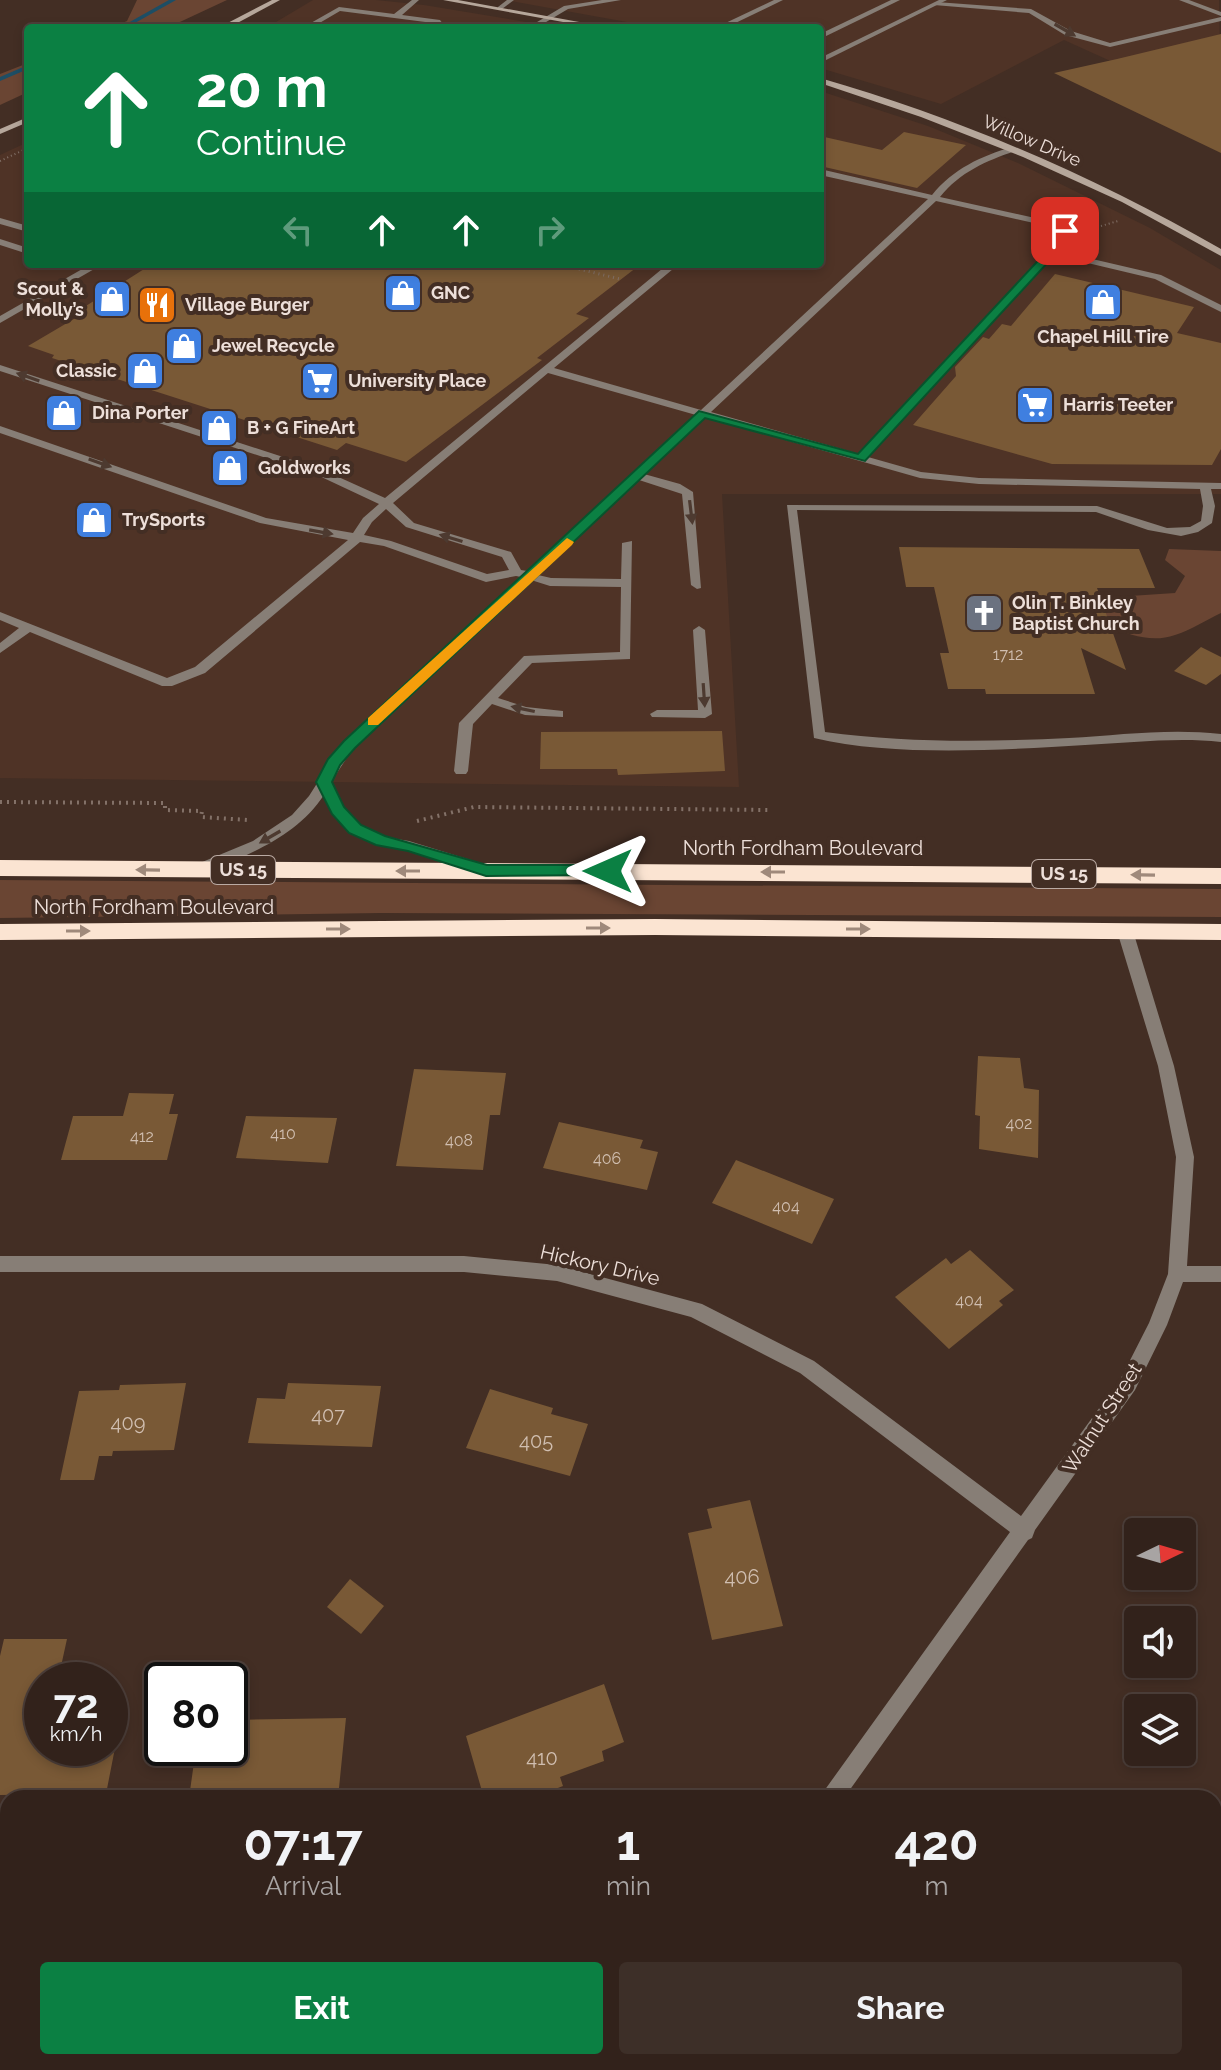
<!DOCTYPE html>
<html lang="en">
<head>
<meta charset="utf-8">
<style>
  body { margin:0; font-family:Raleway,sans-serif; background:#3d2f28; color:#f1f3f6; height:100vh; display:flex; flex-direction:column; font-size:30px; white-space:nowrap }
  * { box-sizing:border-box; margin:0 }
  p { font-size:26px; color:#a8a4a3 }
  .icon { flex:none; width:44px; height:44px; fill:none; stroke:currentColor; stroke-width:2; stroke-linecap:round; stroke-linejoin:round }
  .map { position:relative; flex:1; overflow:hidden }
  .panel { position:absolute; left:0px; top:1790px; width:1222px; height:280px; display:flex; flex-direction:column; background:#32221b; border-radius:24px 24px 0 0; box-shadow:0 4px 12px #0003,0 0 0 2px #4d3f3a }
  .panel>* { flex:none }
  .hud { position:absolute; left:24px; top:24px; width:800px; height:244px; border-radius:8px; box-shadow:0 4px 12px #0003,0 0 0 2px #4d3f3a; background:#0b8043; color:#fff; overflow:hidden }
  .needle { width:52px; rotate:85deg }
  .tools { position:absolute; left:1124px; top:1518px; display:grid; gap:16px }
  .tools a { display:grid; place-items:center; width:72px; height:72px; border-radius:8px; background:#32221b; box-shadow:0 4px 12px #0003,0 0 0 2px #4d3f3a; font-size:40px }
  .speed { position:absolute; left:24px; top:1662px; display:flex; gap:16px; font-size:40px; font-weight:700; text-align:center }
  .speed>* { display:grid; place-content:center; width:104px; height:104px; border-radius:50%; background:#32221b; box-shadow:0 4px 12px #0003,0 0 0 2px #4d3f3a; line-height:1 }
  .speed small { font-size:20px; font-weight:400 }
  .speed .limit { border:4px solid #111; border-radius:12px; background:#fff; color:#111 }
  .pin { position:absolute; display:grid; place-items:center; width:68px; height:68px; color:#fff; margin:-34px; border-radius:16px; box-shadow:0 4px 12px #0006 }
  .me { position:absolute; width:88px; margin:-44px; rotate:270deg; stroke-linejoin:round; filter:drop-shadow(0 0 6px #0008) }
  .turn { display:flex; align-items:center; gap:28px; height:168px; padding:0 40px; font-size:36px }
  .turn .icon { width:104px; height:104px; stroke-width:2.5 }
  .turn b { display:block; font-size:56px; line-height:68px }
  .lanes { display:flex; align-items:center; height:76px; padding:0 40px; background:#0003; justify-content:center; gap:40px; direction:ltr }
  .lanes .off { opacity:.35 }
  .eta { display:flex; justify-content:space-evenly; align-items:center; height:136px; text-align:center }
  .eta b { font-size:48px; font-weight:700; line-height:56px }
  .action { display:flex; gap:16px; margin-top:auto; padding:16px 40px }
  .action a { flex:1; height:92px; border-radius:8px; background:#0b8043; color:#fff; font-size:32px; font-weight:700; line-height:92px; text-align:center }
  .action a+a { background:#3d2f28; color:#f1f3f6 }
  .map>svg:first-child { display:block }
  .built { fill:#4f3326 }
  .green { fill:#6a4533 }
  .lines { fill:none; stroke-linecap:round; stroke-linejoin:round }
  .stream { fill:#1d4e65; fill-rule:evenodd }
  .building { fill:#795936 }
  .path-far2 { stroke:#837168; stroke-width:2; stroke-dasharray:1 3; stroke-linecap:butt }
  .path-far1 { stroke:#837168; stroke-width:3; stroke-dasharray:1 4; stroke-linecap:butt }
  .path { stroke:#837168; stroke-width:4; stroke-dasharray:2 5; stroke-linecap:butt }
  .lane { fill:#877e76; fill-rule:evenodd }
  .street { fill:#877e76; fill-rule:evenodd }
  .secondary { fill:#b6a79b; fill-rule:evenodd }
  .highway { fill:#fbe4d2; fill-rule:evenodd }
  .oneway { fill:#4d3a30 }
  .oneway2 { fill:#9f897b }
  .route { fill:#0b8043; stroke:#07532c; stroke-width:2 }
  .slow { fill:#f59e0b }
  .labels { text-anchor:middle; stroke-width:8; stroke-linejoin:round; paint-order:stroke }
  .number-label { font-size:16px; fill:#d0beb0 }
  .far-street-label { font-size:18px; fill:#eddfd9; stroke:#432e24 }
  .far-poi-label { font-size:18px; font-weight:bold; fill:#eddfd9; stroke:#432e24; text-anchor:start }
  .shield { fill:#432e24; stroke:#baaaa3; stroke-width:2 }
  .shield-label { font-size:18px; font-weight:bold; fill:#eddfd9 }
  .street-label { font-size:20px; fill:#eddfd9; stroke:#432e24 }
  .near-number-label { font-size:20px; fill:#d0beb0 }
</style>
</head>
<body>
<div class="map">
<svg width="1221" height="2070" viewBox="0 0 1221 2070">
  <rect width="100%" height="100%" fill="#432e24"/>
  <!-- built -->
  <g class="built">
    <polygon points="313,0 376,0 424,5 562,28 266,28"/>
    <polygon points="505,0 1219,0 1221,111 1064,40 941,104 820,68 820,28 660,28"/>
    <polygon points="820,91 928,126 1018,163 1150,228 1221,270 1221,494 722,494 739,787 0,778 0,155 28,142 28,264 820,264"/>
  </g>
  <!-- green -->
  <g class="green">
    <polygon points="137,0 227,0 167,28 110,28 127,21"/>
    <polygon points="28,63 28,92 0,105 0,74"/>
    <path d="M1169,549L1221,551V613C1206,620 1191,630 1175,635C1138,648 1098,620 1069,600L1175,593L1185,576L1165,560Z"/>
    <polygon points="0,880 1221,889 1221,917 381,913 0,918"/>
    <polygon points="1221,1865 1221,2070 1176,2070 1171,2062 1214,2062 1214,1881"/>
  </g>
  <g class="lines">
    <!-- stream -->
    <g class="stream">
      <polygon points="169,0 176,0 126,28 119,28"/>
      <polygon points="28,65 28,69 0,81 0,77"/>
    </g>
  </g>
  <!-- building -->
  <g class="building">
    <polygon points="1221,34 1221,153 1054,73 1117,59"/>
    <polygon points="904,132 966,145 917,188 820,166 820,136 882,150"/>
    <polygon points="152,264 641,264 576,314 589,318 537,358 542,360 406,462 346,443 337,450 52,358 54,355 28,346 84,313 78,311"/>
    <polygon points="1055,274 1194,307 1177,333 1221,343 1221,449 1212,465 1052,464 913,425 956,376 955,367 983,337 989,339 1002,324 1011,326"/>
    <polygon points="899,547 1139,549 1155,588 1097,588 1126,670 1081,648 1095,694 986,694 985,689 948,689 940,653 949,653 934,587 906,587"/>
    <polygon points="1201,647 1221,657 1221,674 1206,685 1174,671"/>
    <polygon points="722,731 725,771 618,775 617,769 540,769 541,732"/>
    <polygon points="978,1056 1020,1058 1024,1088 1039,1090 1038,1158 979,1149 980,1116 975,1115"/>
    <polygon points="414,1069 506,1073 500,1115 490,1115 483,1170 396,1166"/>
    <polygon points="129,1093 174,1094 169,1114 178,1114 167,1160 61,1160 73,1116 123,1116"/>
    <polygon points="246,1116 337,1118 328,1163 236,1158"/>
    <polygon points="559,1122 643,1140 640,1148 658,1152 647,1190 543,1168"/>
    <polygon points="736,1160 834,1199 812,1244 712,1203"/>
    <polygon points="970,1250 1014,1290 999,1301 1003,1305 949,1349 895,1297 946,1258 951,1264"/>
    <polygon points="186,1383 174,1450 113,1451 112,1456 99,1456 94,1480 60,1480 79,1391 119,1390 120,1385"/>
    <polygon points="288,1383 381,1386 372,1447 248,1443 257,1398 285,1399"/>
    <polygon points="490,1389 553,1408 551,1414 588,1424 570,1476 466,1448"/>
    <polygon points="750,1500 783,1626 712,1640 688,1533 712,1528 707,1509"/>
    <polygon points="350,1579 384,1606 361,1634 327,1607"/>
    <polygon points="4,1639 67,1639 58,1680 42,1680 42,1748 115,1748 106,1794 0,1795 0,1656"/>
    <polygon points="604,1684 624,1742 602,1751 604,1761 560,1777 563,1786 532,1798 484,1798 466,1736"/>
    <polygon points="346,1718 338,1798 189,1798 196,1748 230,1748 230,1720"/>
  </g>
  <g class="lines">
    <!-- path-far2 -->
    <g class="path-far2">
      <polyline points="0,161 28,148"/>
      <polyline points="1101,226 1118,221"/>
    </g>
    <!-- path-far1 -->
    <polyline class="path-far1" points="579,269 620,279"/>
    <!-- path -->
    <g class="path">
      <polyline points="0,802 165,803 165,810 202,811 201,817 248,820"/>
      <polyline points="417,821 474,807 768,810"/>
    </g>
    <!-- lane -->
    <g class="lane">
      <polygon points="412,0 419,0 402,15 440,20 443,24 434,28 425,28 433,23 340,11 311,28 302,28 339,7 394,14"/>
      <polygon points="507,0 514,0 502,9 498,9 498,7"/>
      <polygon points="602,0 621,0 568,9 536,28 527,28 564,6"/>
      <polygon points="774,0 783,0 725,28 715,28"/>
      <polygon points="891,0 900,0 820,39 820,34"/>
      <polygon points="1179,0 1189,0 1221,12 1221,16"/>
      <polygon points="936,2 1031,9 1071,31 1110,43 1221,17 1221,21 1110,47 1065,35 1029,13 934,5"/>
      <path d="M1012,147L1015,151C986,161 960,172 940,197L1062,224L1072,235L1058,251L1161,275L1221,305V312L1155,279L1054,255L868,457L921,472L979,478L1221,483V489H1211L1215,506L1212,523L1198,532L1181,536L1148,530L1096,512L797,510L825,732C906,743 987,742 1069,738C1120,735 1170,728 1221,734V742C1175,737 1131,743 1085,745C1004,750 893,757 814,738L787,505L1097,506L1167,528L1190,527L1201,521L1203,506L1200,489L979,484L920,478L705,417L644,474L680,484L693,492L701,588L697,589L691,585L682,494L639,480L538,575L551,578L621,579L622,543L632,541L630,659L532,663L498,698L526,707L563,711V717L525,715L492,704L473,724L468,771L466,774H456L454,771L459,723L524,656L620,652L621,587L550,586L531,580L354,747L331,782L344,808L360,826L385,837L409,841L487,865L489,869L487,873L482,874L408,851L377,844L350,832L333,813L324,795C296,837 250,854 205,873H195L193,869L195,865L253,841L292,815L309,796L344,741L521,577L516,576L486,582L384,546L360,542L205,673L172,686H162L30,632L0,653V643L19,628L0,620V612L167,678L195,667L348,540L260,523L0,433V426L266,518L353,533L363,518L379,504L315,474L0,371V365L323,470L385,498L668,264H679L554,368L701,410L928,199L820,175V169L932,195C953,169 981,156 1012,147ZM936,201L1056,228L1063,235L859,454L711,412ZM548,373L696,415L527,571L521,570L511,552L414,523L393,503ZM386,509L406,527L502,557L509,570L487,574L391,541L364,535L372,522Z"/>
      <polygon points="0,218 28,226 28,232 0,224"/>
      <polygon points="0,239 28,248 28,254 0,245"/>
      <polygon points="91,264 103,264 0,323 0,316"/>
      <polygon points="699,626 705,630 712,714 705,718 652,717 650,714 657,710 698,710 693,630"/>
    </g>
    <!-- street -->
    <g class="street">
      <polygon points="939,0 947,0 820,63 820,58"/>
      <polygon points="1125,926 1133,931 1174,1066 1194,1157 1187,1266 1221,1266 1221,1282 1183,1282 1167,1325 1135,1390 1035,1530 1032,1538 1028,1540 844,1798 819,1798 1010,1532 800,1373 691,1317 557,1281 464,1272 0,1272 0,1256 464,1256 557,1265 702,1304 814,1361 1021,1516 1121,1378 1149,1323 1168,1274 1176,1157 1158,1066 1117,931"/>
      <rect x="0" y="1988" width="8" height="24"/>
      <polygon points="751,2062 775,2062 777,2070 751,2070"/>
    </g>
    <!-- secondary -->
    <g class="secondary">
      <polygon points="272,0 280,0 228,28 218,28"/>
      <polygon points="443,0 458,0 612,28 596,28"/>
      <path d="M820,78C960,118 1095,177 1221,249V256L1122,202L1023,157L921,117L820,83Z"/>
      <polygon points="28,117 28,122 0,134 0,129"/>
    </g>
    <!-- highway -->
    <g class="highway">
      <polygon points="0,860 1221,868 1221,884 0,876"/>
      <polygon points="655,919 1221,924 1221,940 655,935 0,940 0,924"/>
    </g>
  </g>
  <!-- one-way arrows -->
  <defs><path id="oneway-solid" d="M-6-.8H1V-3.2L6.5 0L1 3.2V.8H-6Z" transform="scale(2)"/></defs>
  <g class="oneway">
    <use href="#oneway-solid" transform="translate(1065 30) rotate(30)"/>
    <use href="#oneway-solid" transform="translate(28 377) rotate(-161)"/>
    <use href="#oneway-solid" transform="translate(100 463) rotate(19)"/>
    <use href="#oneway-solid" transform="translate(691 512) rotate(83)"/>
    <use href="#oneway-solid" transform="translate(321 532) rotate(10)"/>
    <use href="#oneway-solid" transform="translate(451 538) rotate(-163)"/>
    <use href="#oneway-solid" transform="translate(704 695) rotate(86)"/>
    <use href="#oneway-solid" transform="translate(523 709) rotate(-168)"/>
    <use href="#oneway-solid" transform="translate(270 837) rotate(150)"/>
  </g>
  <g class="oneway2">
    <use href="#oneway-solid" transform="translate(148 870) rotate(-179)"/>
    <use href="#oneway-solid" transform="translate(408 871) rotate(180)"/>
    <use href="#oneway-solid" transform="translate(773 872) rotate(-180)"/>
    <use href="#oneway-solid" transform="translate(1143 875) rotate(-179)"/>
    <use href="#oneway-solid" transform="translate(598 928)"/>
    <use href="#oneway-solid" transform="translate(338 929)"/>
    <use href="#oneway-solid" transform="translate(858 929)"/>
    <use href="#oneway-solid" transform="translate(78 931)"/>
  </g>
  <!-- route -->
  <polygon class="route" points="1062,229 1069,229 1073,235 865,461 705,418 355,748 340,765 332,782 344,807 361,825 385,836 487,865 608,865 617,871 614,875 486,876 408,851 376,845 349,833 332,814 316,782 328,759 344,741 699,411 858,454 1062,235"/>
  <!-- slow -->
  <polygon class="slow" points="567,538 574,542 572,545 378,725 368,725 368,718"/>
  <!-- icons -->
  <defs>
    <symbol id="shop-square" viewBox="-11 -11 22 22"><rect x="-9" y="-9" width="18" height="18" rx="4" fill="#3f7fe0" stroke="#432e24"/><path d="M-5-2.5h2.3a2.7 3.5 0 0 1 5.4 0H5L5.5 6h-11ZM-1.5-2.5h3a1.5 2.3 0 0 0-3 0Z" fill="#fff"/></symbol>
    <symbol id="restaurant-square" viewBox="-11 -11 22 22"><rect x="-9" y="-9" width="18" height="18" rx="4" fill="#e8710a" stroke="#432e24"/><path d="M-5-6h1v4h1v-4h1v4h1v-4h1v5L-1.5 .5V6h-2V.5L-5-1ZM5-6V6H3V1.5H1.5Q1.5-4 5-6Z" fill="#fff"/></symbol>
    <symbol id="supermarket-square" viewBox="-11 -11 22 22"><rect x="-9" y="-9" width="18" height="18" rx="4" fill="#3f7fe0" stroke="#432e24"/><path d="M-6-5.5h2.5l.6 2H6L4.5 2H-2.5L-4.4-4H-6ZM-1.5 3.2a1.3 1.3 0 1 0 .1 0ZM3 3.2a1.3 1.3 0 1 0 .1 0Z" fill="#fff"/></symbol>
    <symbol id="church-square" viewBox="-11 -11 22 22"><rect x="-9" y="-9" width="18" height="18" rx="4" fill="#6b7280" stroke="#432e24"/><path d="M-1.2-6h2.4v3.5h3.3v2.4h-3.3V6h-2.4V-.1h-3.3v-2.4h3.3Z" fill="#fff"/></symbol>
  </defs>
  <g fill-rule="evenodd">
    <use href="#shop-square" x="381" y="271" width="44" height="44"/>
    <use href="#shop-square" x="90" y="277" width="44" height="44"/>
    <use href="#shop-square" x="1081" y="280" width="44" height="44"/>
    <use href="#restaurant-square" x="135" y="283" width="44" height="44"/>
    <use href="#shop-square" x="162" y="324" width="44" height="44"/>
    <use href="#shop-square" x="123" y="349" width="44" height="44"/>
    <use href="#supermarket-square" x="298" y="359" width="44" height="44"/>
    <use href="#supermarket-square" x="1013" y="383" width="44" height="44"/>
    <use href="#shop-square" x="42" y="391" width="44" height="44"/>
    <use href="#shop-square" x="197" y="406" width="44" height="44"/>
    <use href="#shop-square" x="208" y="446" width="44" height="44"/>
    <use href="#shop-square" x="72" y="498" width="44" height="44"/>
    <use href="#church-square" x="962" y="591" width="44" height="44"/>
  </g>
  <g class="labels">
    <!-- number labels -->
    <g class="number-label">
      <text x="1008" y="660">1712</text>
      <text x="1019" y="1129">402</text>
      <text x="283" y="1139">410</text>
      <text x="142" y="1142">412</text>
      <text x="459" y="1146">408</text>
      <text x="607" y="1164">406</text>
      <text x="786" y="1212">404</text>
      <text x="969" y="1306">404</text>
    </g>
    <!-- far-street labels -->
    <g class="far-street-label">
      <text transform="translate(1032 141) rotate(23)" y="6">Willow Drive</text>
    </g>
    <!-- far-poi labels -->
    <g class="far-poi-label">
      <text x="84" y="295" text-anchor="end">Scout &amp;<tspan x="84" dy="21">Molly’s</tspan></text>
      <text x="431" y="299">GNC</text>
      <text x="185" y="311">Village Burger</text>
      <text x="1103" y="343" text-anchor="middle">Chapel Hill Tire</text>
      <text x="212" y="352">Jewel Recycle</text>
      <text x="117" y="377" text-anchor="end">Classic</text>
      <text x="348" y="387">University Place</text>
      <text x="1063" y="411">Harris Teeter</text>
      <text x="92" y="419">Dina Porter</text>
      <text x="247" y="434">B + G FineArt</text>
      <text x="258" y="474">Goldworks</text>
      <text x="122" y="526">TrySports</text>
      <text x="1012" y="609">Olin T. Binkley<tspan x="1012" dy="21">Baptist Church</tspan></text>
    </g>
    <!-- shield labels -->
    <g class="shield">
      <rect x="211" y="856" width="64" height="28" rx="6"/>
      <rect x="1032" y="860" width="64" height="28" rx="6"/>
    </g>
    <g class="shield-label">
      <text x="243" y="876">US 15</text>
      <text x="1064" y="880">US 15</text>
    </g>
    <!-- street labels -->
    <g class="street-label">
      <text x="803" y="855">North Fordham Boulevard</text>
      <text x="154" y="914">North Fordham Boulevard</text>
      <text transform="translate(600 1265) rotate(13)" y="7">Hickory Drive</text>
      <text transform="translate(1102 1418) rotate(-57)" y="7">Walnut Street</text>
    </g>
    <!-- near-number labels -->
    <g class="near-number-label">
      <text x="328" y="1422">407</text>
      <text x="128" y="1430">409</text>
      <text x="536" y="1448">405</text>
      <text x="742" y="1584">406</text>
      <text x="542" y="1765">410</text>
    </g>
  </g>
</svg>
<div class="tools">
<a><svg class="needle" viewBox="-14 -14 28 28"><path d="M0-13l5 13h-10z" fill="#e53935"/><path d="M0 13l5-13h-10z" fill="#a8a4a3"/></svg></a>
<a><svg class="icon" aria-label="sound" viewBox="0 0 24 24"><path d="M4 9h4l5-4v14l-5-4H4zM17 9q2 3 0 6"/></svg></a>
<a><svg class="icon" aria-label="layers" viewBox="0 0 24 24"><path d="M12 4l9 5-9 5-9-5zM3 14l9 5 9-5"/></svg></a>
</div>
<div class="speed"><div>72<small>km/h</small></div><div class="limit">80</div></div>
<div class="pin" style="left:1065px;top:231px;background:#d93025"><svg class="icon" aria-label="arrive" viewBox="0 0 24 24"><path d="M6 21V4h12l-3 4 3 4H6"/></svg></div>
<svg class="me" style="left:608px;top:871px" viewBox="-20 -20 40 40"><path d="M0-17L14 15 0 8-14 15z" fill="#0b8043" stroke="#fff" stroke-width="4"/></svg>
<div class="hud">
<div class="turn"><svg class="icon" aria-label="ahead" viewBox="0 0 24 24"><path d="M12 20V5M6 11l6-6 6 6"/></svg><div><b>20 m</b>Continue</div></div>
<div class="lanes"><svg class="icon off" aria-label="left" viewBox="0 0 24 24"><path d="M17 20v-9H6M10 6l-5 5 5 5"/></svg><svg class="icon" aria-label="ahead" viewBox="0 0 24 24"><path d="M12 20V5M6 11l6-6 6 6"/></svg><svg class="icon" aria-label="ahead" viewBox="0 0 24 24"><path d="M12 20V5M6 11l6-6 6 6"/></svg><svg class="icon off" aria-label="right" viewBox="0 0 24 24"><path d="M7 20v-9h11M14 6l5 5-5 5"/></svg></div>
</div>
<section class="panel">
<div class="eta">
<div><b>07:17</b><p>Arrival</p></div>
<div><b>1</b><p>min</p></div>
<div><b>420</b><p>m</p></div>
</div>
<div class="action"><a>Exit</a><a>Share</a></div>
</section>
</div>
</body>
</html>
